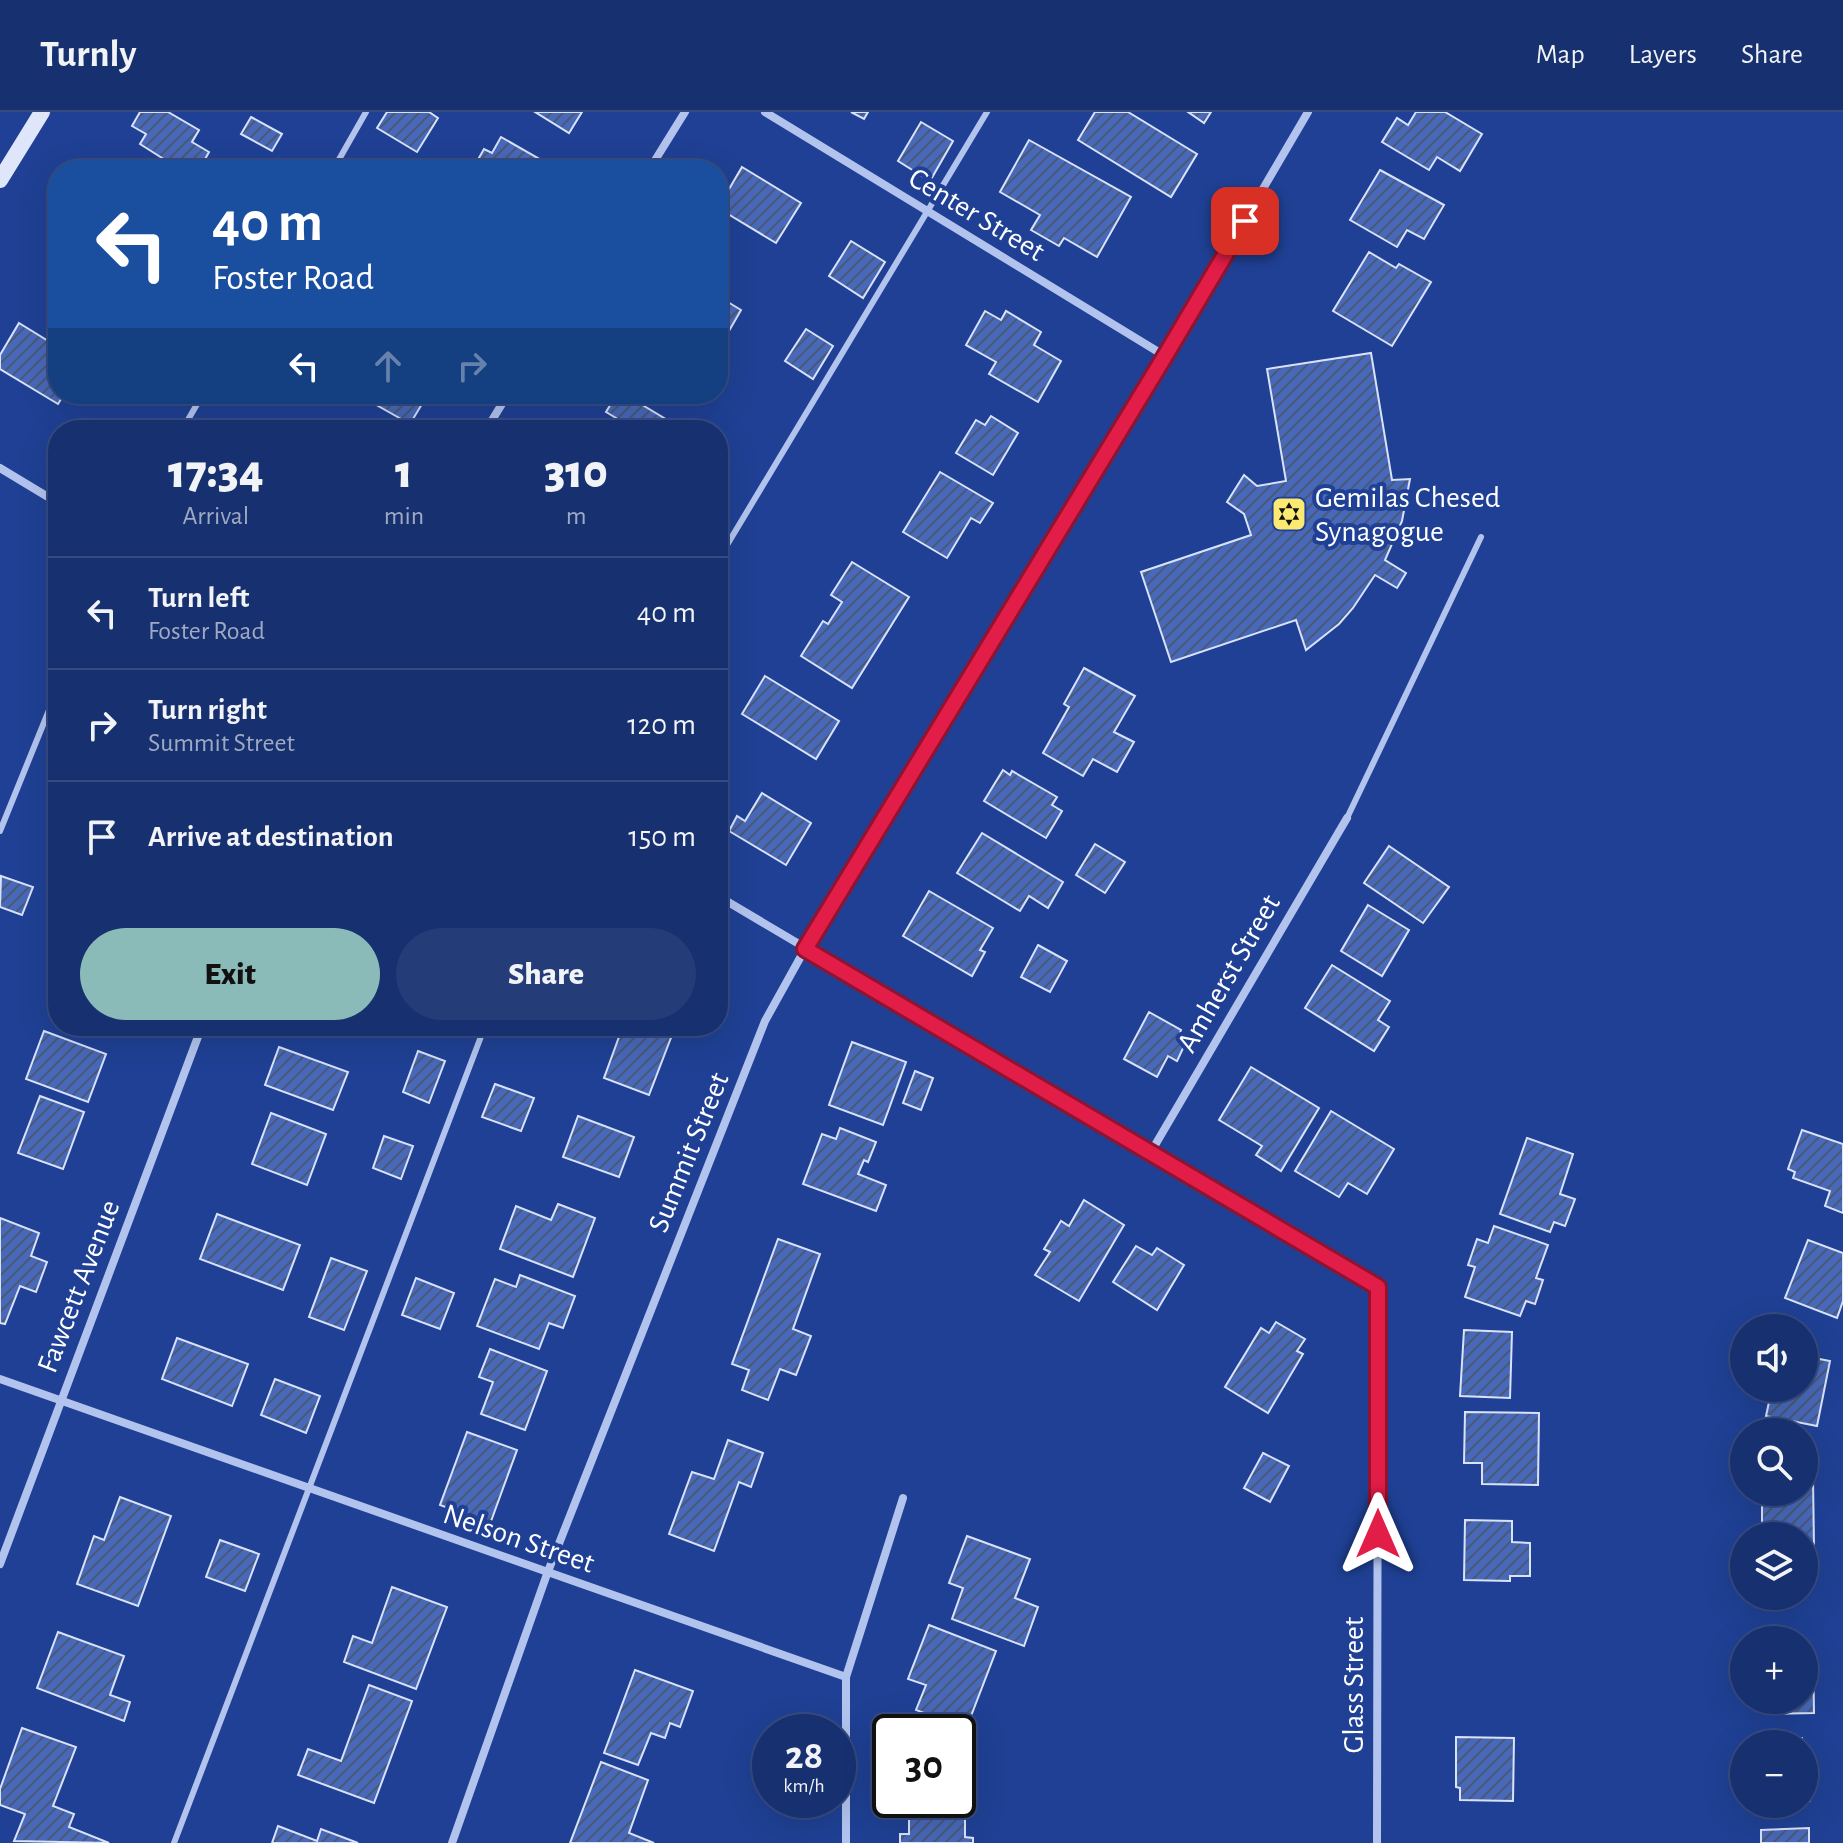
<!DOCTYPE html>
<html lang="en">
<head>
<meta charset="utf-8">
<style>
  body { margin:0; font-family:"Alegreya Sans",sans-serif; background:#243c77; color:#f1f3f6; height:100vh; display:flex; flex-direction:column; font-size:30px; white-space:nowrap }
  * { box-sizing:border-box; margin:0 }
  p { font-size:26px; color:#9ea9c3 }
  .icon { flex:none; width:44px; height:44px; fill:none; stroke:currentColor; stroke-width:2; stroke-linecap:round; stroke-linejoin:round }
  .map { position:relative; flex:1; overflow:hidden }
  .details { position:absolute; left:48px; top:308px; width:680px; height:616px; display:flex; flex-direction:column; background:#17306f; border-radius:32px; box-shadow:0 8px 32px #0002,0 0 0 2px #364b82 }
  .details>* { flex:none }
  .banner { position:absolute; left:48px; top:48px; width:680px; height:244px; border-radius:32px; box-shadow:0 8px 32px #0002,0 0 0 2px #364b82; background:#1a4fa0; color:#fff; overflow:hidden }
  .controls { position:absolute; left:1730px; top:1202px; display:grid; gap:16px }
  .controls a { display:grid; place-items:center; width:88px; height:88px; border-radius:50%; background:#17306f; box-shadow:0 8px 32px #0002,0 0 0 2px #364b82; font-size:40px }
  .speed { position:absolute; left:752px; top:1602px; display:flex; gap:16px; font-size:40px; font-weight:700; text-align:center }
  .speed>* { display:grid; place-content:center; width:104px; height:104px; border-radius:50%; background:#17306f; box-shadow:0 8px 32px #0002,0 0 0 2px #364b82; line-height:1 }
  .speed small { font-size:20px; font-weight:400 }
  .speed .limit { border:4px solid #111; border-radius:12px; background:#fff; color:#111 }
  .pin { position:absolute; display:grid; place-items:center; width:68px; height:68px; color:#fff; margin:-34px; border-radius:16px; box-shadow:0 4px 12px #0006 }
  .me { position:absolute; width:88px; margin:-44px; rotate:0deg; stroke-linejoin:round; filter:drop-shadow(0 0 6px #0008) }
  .turn { display:flex; align-items:center; gap:28px; height:168px; padding:0 32px; font-size:36px }
  .turn .icon { width:104px; height:104px; stroke-width:2.5 }
  .turn b { display:block; font-size:56px; line-height:68px }
  .lanes { display:flex; align-items:center; height:76px; padding:0 32px; background:#0003; justify-content:center; gap:40px; direction:ltr }
  .lanes .off { opacity:.35 }
  .eta { display:flex; justify-content:space-evenly; align-items:center; height:136px; text-align:center }
  .eta b { font-size:48px; font-weight:800; line-height:56px }
  .primary-button { display:flex; gap:16px; margin-top:auto; padding:16px 32px }
  .primary-button a { flex:1; height:92px; border-radius:48px; background:#8bbbb9; color:#111; font-size:32px; font-weight:800; line-height:92px; text-align:center }
  .primary-button a+a { background:#243c77; color:#f1f3f6 }
  ul { padding:0; list-style:none }
  li { display:flex; align-items:center; gap:24px; height:112px; padding:0 32px; border-top:2px solid #364b82 }
  li div { flex:1 }
  li b { display:block; font-size:30px }
  li em { font-style:normal }
  header { display:flex; align-items:center; gap:48px; box-sizing:border-box; height:112px; padding:0 40px; background:#17306f; border-bottom:2px solid #364b82 }
  header strong { font-size:38px }
  nav { display:flex; gap:44px; margin-inline-start:auto; font-size:28px }
  .map>svg:first-child { display:block }
  .building { fill:url(#building-hatch); stroke:#d8e2fa; stroke-width:2 }
  .lines { fill:none; stroke-linecap:round; stroke-linejoin:round }
  .service { stroke:#b2c4ee; stroke-width:6 }
  .minor { stroke:#b2c4ee; stroke-width:8 }
  .secondary { stroke:#dfe6fa; stroke-width:16 }
  .route-casing { stroke:#92132f; stroke-width:20 }
  .route { stroke:#e11d48; stroke-width:14 }
  .labels { text-anchor:middle; stroke-width:8; stroke-linejoin:round; paint-order:stroke }
  .street-label { font-size:30px; fill:#fff; stroke:#1f4094 }
  .poi-label { font-size:30px; fill:#fff; stroke:#1f4094; text-anchor:start }
</style>
</head>
<body>
<header>
<strong>Turnly</strong>
<nav><a>Map</a><a>Layers</a><a>Share</a></nav>
</header>
<div class="map">
<svg width="1843" height="1731" viewBox="0 0 1843 1731">
  <defs>
    <pattern id="building-hatch" width="6" height="6" patternUnits="userSpaceOnUse" patternTransform="scale(2)"><rect width="6" height="6" fill="#4869ba"/><path d="M-1 1l2-2M0 6l6-6M5 7l2-2" fill="none" stroke="#4a5878"/></pattern>
  </defs>
  <rect width="100%" height="100%" fill="#1f4094"/>
  <!-- building -->
  <g class="building">
    <polygon points="140,0 168,0 199,18 192,30 209,40 199,58 181,58 140,32 146,22 132,14"/>
    <polygon points="387,0 429,0 438,6 417,40 377,16"/>
    <polygon points="535,0 582,0 569,21"/>
    <polygon points="851,0 868,0 864,7"/>
    <polygon points="1095,0 1128,0 1197,42 1171,85 1078,28"/>
    <polygon points="1188,0 1211,0 1204,11"/>
    <polygon points="1416,0 1445,0 1482,22 1460,59 1437,45 1429,58 1382,30 1397,6 1408,13"/>
    <polygon points="251,5 282,22 272,39 241,22"/>
    <polygon points="921,10 953,29 930,69 898,49"/>
    <polygon points="501,25 555,56 554,58 472,58 484,37 492,41"/>
    <polygon points="1029,28 1131,85 1097,145 1064,126 1059,134 1031,118 1040,103 1000,80"/>
    <polygon points="361,48 376,58 355,58"/>
    <polygon points="742,55 801,91 776,131 718,96"/>
    <polygon points="1380,58 1444,93 1424,127 1407,118 1397,135 1350,108"/>
    <polygon points="851,129 885,150 863,186 829,164"/>
    <polygon points="1369,140 1396,156 1399,152 1431,170 1392,234 1333,199"/>
    <polygon points="718,184 741,198 718,238"/>
    <polygon points="985,199 1001,208 1006,199 1041,220 1034,233 1061,249 1038,290 989,262 996,250 966,233"/>
    <polygon points="19,211 58,235 58,282 64,282 58,292 0,257 0,243"/>
    <polygon points="806,217 833,234 813,267 785,249"/>
    <polygon points="1371,241 1392,368 1410,367 1402,409 1385,448 1406,461 1397,476 1375,463 1353,496 1339,512 1306,538 1296,508 1171,550 1141,460 1251,423 1244,402 1227,390 1244,363 1257,374 1286,369 1267,257"/>
    <polygon points="357,282 428,282 410,312"/>
    <polygon points="617,282 624,282 684,318 615,318 621,309 606,300"/>
    <polygon points="991,304 1018,321 993,363 956,341 976,308 985,313"/>
    <polygon points="940,360 993,391 980,411 971,406 947,446 903,420"/>
    <polygon points="852,450 909,485 852,576 801,544 823,509 828,512 842,490 831,483"/>
    <polygon points="1084,556 1135,584 1114,620 1134,630 1117,660 1093,647 1083,664 1043,641 1069,595 1064,592"/>
    <polygon points="765,564 839,609 816,647 742,602"/>
    <polygon points="1003,658 1010,663 1012,659 1057,685 1052,693 1062,699 1046,726 984,689"/>
    <polygon points="762,681 811,711 786,753 729,719 737,704 745,709"/>
    <polygon points="982,721 1063,770 1048,796 1029,784 1020,799 957,761"/>
    <polygon points="1095,732 1125,750 1105,781 1076,763"/>
    <polygon points="1389,734 1449,775 1423,811 1364,771"/>
    <polygon points="1,764 33,775 22,803 0,795"/>
    <polygon points="929,779 993,816 980,838 985,840 972,864 903,824"/>
    <polygon points="1368,793 1409,818 1382,864 1341,839"/>
    <polygon points="1038,833 1067,849 1050,880 1021,865"/>
    <polygon points="1332,853 1390,889 1378,908 1389,915 1374,939 1305,896"/>
    <polygon points="1149,900 1181,918 1179,923 1187,928 1177,949 1168,944 1157,965 1124,947"/>
    <polygon points="623,914 647,914 672,923 649,983 604,966"/>
    <polygon points="44,919 106,942 88,990 26,967"/>
    <polygon points="852,930 906,950 883,1013 829,993"/>
    <polygon points="279,935 348,960 333,998 265,973"/>
    <polygon points="418,939 445,949 429,991 403,980"/>
    <polygon points="1251,955 1319,996 1281,1059 1256,1043 1262,1034 1219,1008"/>
    <polygon points="915,959 933,966 921,998 903,991"/>
    <polygon points="495,972 534,986 521,1019 482,1005"/>
    <polygon points="40,984 84,1000 63,1057 18,1041"/>
    <polygon points="1331,999 1394,1037 1367,1082 1348,1071 1339,1085 1295,1059"/>
    <polygon points="271,1001 326,1022 307,1073 252,1052"/>
    <polygon points="578,1004 634,1025 619,1065 563,1045"/>
    <polygon points="840,1016 876,1030 868,1050 864,1048 858,1062 886,1073 876,1099 803,1072 822,1022 836,1027"/>
    <polygon points="1802,1018 1843,1032 1843,1101 1825,1094 1830,1079 1793,1066 1795,1060 1788,1057"/>
    <polygon points="384,1024 413,1034 401,1067 373,1056"/>
    <polygon points="1527,1026 1573,1042 1560,1082 1575,1087 1565,1114 1554,1110 1550,1120 1500,1102"/>
    <polygon points="1084,1088 1124,1113 1079,1189 1035,1163 1050,1140 1044,1137 1061,1109 1069,1114"/>
    <polygon points="558,1092 595,1106 573,1165 500,1137 516,1094 551,1108"/>
    <polygon points="217,1102 300,1133 283,1178 200,1147"/>
    <polygon points="0,1106 39,1121 31,1144 47,1150 36,1180 20,1174 5,1212 0,1211"/>
    <polygon points="1494,1114 1548,1133 1536,1166 1543,1168 1535,1192 1526,1189 1520,1204 1465,1185 1475,1155 1468,1153 1477,1127 1488,1131"/>
    <polygon points="778,1127 820,1142 793,1217 811,1224 796,1263 780,1257 768,1288 742,1278 749,1258 732,1252"/>
    <polygon points="1808,1128 1843,1141 1843,1189 1837,1206 1785,1186"/>
    <polygon points="1136,1134 1152,1143 1157,1136 1184,1153 1157,1198 1113,1170"/>
    <polygon points="331,1146 367,1159 344,1218 309,1205"/>
    <polygon points="520,1163 575,1184 563,1216 549,1211 539,1237 477,1214 495,1167 516,1175"/>
    <polygon points="416,1166 454,1181 440,1217 402,1203"/>
    <polygon points="1276,1210 1305,1227 1297,1239 1303,1242 1268,1301 1225,1275 1261,1216 1269,1221"/>
    <polygon points="1464,1218 1512,1220 1510,1286 1460,1284"/>
    <polygon points="177,1226 248,1252 232,1294 162,1267"/>
    <polygon points="490,1237 547,1259 525,1318 481,1302 493,1270 479,1265"/>
    <polygon points="1804,1244 1830,1249 1817,1314 1766,1304 1772,1276 1804,1276"/>
    <polygon points="275,1267 320,1284 306,1321 261,1303"/>
    <polygon points="1465,1300 1539,1301 1538,1373 1482,1372 1482,1351 1464,1351"/>
    <polygon points="467,1320 517,1338 490,1412 440,1393"/>
    <polygon points="728,1328 763,1341 751,1375 739,1370 714,1439 669,1422 692,1360 714,1367"/>
    <polygon points="1263,1341 1289,1354 1270,1390 1244,1376"/>
    <polygon points="1804,1366 1813,1366 1814,1435 1804,1435 1804,1424 1762,1424 1762,1380 1804,1380"/>
    <polygon points="120,1385 171,1404 138,1494 77,1472 94,1424 104,1428"/>
    <polygon points="1465,1408 1512,1409 1512,1430 1530,1431 1530,1464 1510,1464 1510,1469 1464,1468"/>
    <polygon points="967,1424 1030,1447 1015,1486 1038,1495 1024,1534 952,1507 963,1476 949,1471"/>
    <polygon points="220,1428 259,1442 245,1479 206,1465"/>
    <polygon points="392,1475 447,1495 416,1577 344,1550 353,1524 372,1531"/>
    <polygon points="929,1513 996,1539 966,1617 916,1598 926,1573 908,1567"/>
    <polygon points="58,1520 124,1544 110,1583 130,1590 124,1609 37,1576"/>
    <polygon points="1813,1537 1814,1601 1769,1602 1768,1588 1804,1588 1804,1538"/>
    <polygon points="635,1558 693,1579 680,1615 670,1611 665,1626 651,1621 638,1653 604,1641"/>
    <polygon points="369,1573 412,1589 374,1691 298,1663 308,1637 341,1649"/>
    <polygon points="22,1616 76,1635 53,1694 74,1702 69,1715 109,1731 14,1729 25,1702 0,1693 0,1677"/>
    <polygon points="1456,1625 1514,1626 1513,1689 1460,1688 1460,1676 1456,1675"/>
    <polygon points="1802,1626 1803,1632 1767,1632 1767,1628"/>
    <polygon points="1804,1648 1808,1648 1810,1689 1804,1689"/>
    <polygon points="601,1650 648,1668 629,1721 654,1731 570,1731"/>
    <polygon points="958,1666 965,1666 965,1725 973,1726 973,1731 900,1731 900,1722 909,1722 909,1688 958,1688"/>
    <polygon points="278,1714 317,1729 321,1717 358,1731 272,1731"/>
    <polygon points="1809,1716 1809,1731 1761,1731 1761,1718"/>
  </g>
  <g class="lines">
    <!-- service -->
    <g class="service">
      <polyline points="333,58 366,0"/>
      <polyline points="182,318 203,282"/>
      <polyline points="718,448 987,0"/>
      <polyline points="1347,706 1481,425"/>
      <polyline points="0,719 58,576"/>
      <polyline points="174,1731 485,914"/>
    </g>
    <!-- minor -->
    <g class="minor">
      <polyline points="765,0 1165,244"/>
      <polyline points="649,58 685,0"/>
      <polyline points="486,318 508,282"/>
      <polyline points="0,356 58,391"/>
      <polyline points="718,784 1378,1175 1377,1731"/>
      <polyline points="1151,1040 1347,706"/>
      <polyline points="0,1267 846,1565"/>
      <polyline points="0,1452 202,914"/>
      <polyline points="452,1731 547,1462 765,909 805,837 1165,244 1308,0"/>
      <polyline points="846,1731 846,1565 903,1386"/>
    </g>
    <!-- secondary -->
    <polyline class="secondary" points="0,68 42,0"/>
  </g>
  <g class="lines">
    <defs>
      <polyline id="route" points="1245,109 1165,244 805,837 1378,1175 1378,1422"/>
    </defs>
    <!-- route casing -->
    <use href="#route" class="route-casing"/>
    <!-- route -->
    <use href="#route" class="route"/>
  </g>
  <!-- icons -->
  <defs>
    <symbol id="synagogue-square" viewBox="-11 -11 22 22"><rect x="-9" y="-9" width="18" height="18" rx="4" fill="#fce972" stroke="#1f4094"/><path d="M0-6.5L5.6 3.2H-5.6ZM0 6.5L5.6-3.2H-5.6Z" fill="#111"/></symbol>
  </defs>
  <g fill-rule="evenodd">
    <use href="#synagogue-square" x="1269" y="382" width="40" height="40"/>
  </g>
  <g class="labels">
    <!-- street labels -->
    <g class="street-label">
      <text transform="translate(977 102) rotate(31)" y="10">Center Street</text>
      <text transform="translate(1228 861) rotate(-60)" y="10">Amherst Street</text>
      <text transform="translate(688 1040) rotate(-68)" y="10">Summit Street</text>
      <text transform="translate(78 1174) rotate(-69)" y="10">Fawcett Avenue</text>
      <text transform="translate(519 1426) rotate(19)" y="10">Nelson Street</text>
      <text transform="translate(1353 1573) rotate(-90)" y="10">Glass Street</text>
    </g>
    <!-- poi labels -->
    <g class="poi-label">
      <text x="1315" y="395">Gemilas Chesed<tspan x="1315" dy="34">Synagogue</tspan></text>
    </g>
  </g>
</svg>
<div class="controls">
<a><svg class="icon" aria-label="sound" viewBox="0 0 24 24"><path d="M4 9h4l5-4v14l-5-4H4zM17 9q2 3 0 6"/></svg></a>
<a><svg class="icon" aria-label="search" viewBox="0 0 24 24"><circle cx="10" cy="10" r="6"/><path d="M15 15l6 6"/></svg></a>
<a><svg class="icon" aria-label="layers" viewBox="0 0 24 24"><path d="M12 4l9 5-9 5-9-5zM3 14l9 5 9-5"/></svg></a>
<a>+</a>
<a>−</a>
</div>
<div class="speed"><div>28<small>km/h</small></div><div class="limit">30</div></div>
<div class="pin" style="left:1245px;top:109px;background:#d93025"><svg class="icon" aria-label="arrive" viewBox="0 0 24 24"><path d="M6 21V4h12l-3 4 3 4H6"/></svg></div>
<svg class="me" style="left:1378px;top:1422px" viewBox="-20 -20 40 40"><path d="M0-17L14 15 0 8-14 15z" fill="#e11d48" stroke="#fff" stroke-width="4"/></svg>
<div class="banner">
<div class="turn"><svg class="icon" aria-label="left" viewBox="0 0 24 24"><path d="M17 20v-9H6M10 6l-5 5 5 5"/></svg><div><b>40 m</b>Foster Road</div></div>
<div class="lanes"><svg class="icon" aria-label="left" viewBox="0 0 24 24"><path d="M17 20v-9H6M10 6l-5 5 5 5"/></svg><svg class="icon off" aria-label="ahead" viewBox="0 0 24 24"><path d="M12 20V5M6 11l6-6 6 6"/></svg><svg class="icon off" aria-label="right" viewBox="0 0 24 24"><path d="M7 20v-9h11M14 6l5 5-5 5"/></svg></div>
</div>
<section class="details">
<div class="eta">
<div><b>17:34</b><p>Arrival</p></div>
<div><b>1</b><p>min</p></div>
<div><b>310</b><p>m</p></div>
</div>
<ul>
<li><svg class="icon" aria-label="left" viewBox="0 0 24 24"><path d="M17 20v-9H6M10 6l-5 5 5 5"/></svg><div><b>Turn left</b><p>Foster Road</p></div><em>40 m</em></li>
<li><svg class="icon" aria-label="right" viewBox="0 0 24 24"><path d="M7 20v-9h11M14 6l5 5-5 5"/></svg><div><b>Turn right</b><p>Summit Street</p></div><em>120 m</em></li>
<li><svg class="icon" aria-label="arrive" viewBox="0 0 24 24"><path d="M6 21V4h12l-3 4 3 4H6"/></svg><div><b>Arrive at destination</b></div><em>150 m</em></li>
</ul>
<div class="primary-button"><a>Exit</a><a>Share</a></div>
</section>
</div>
</body>
</html>
